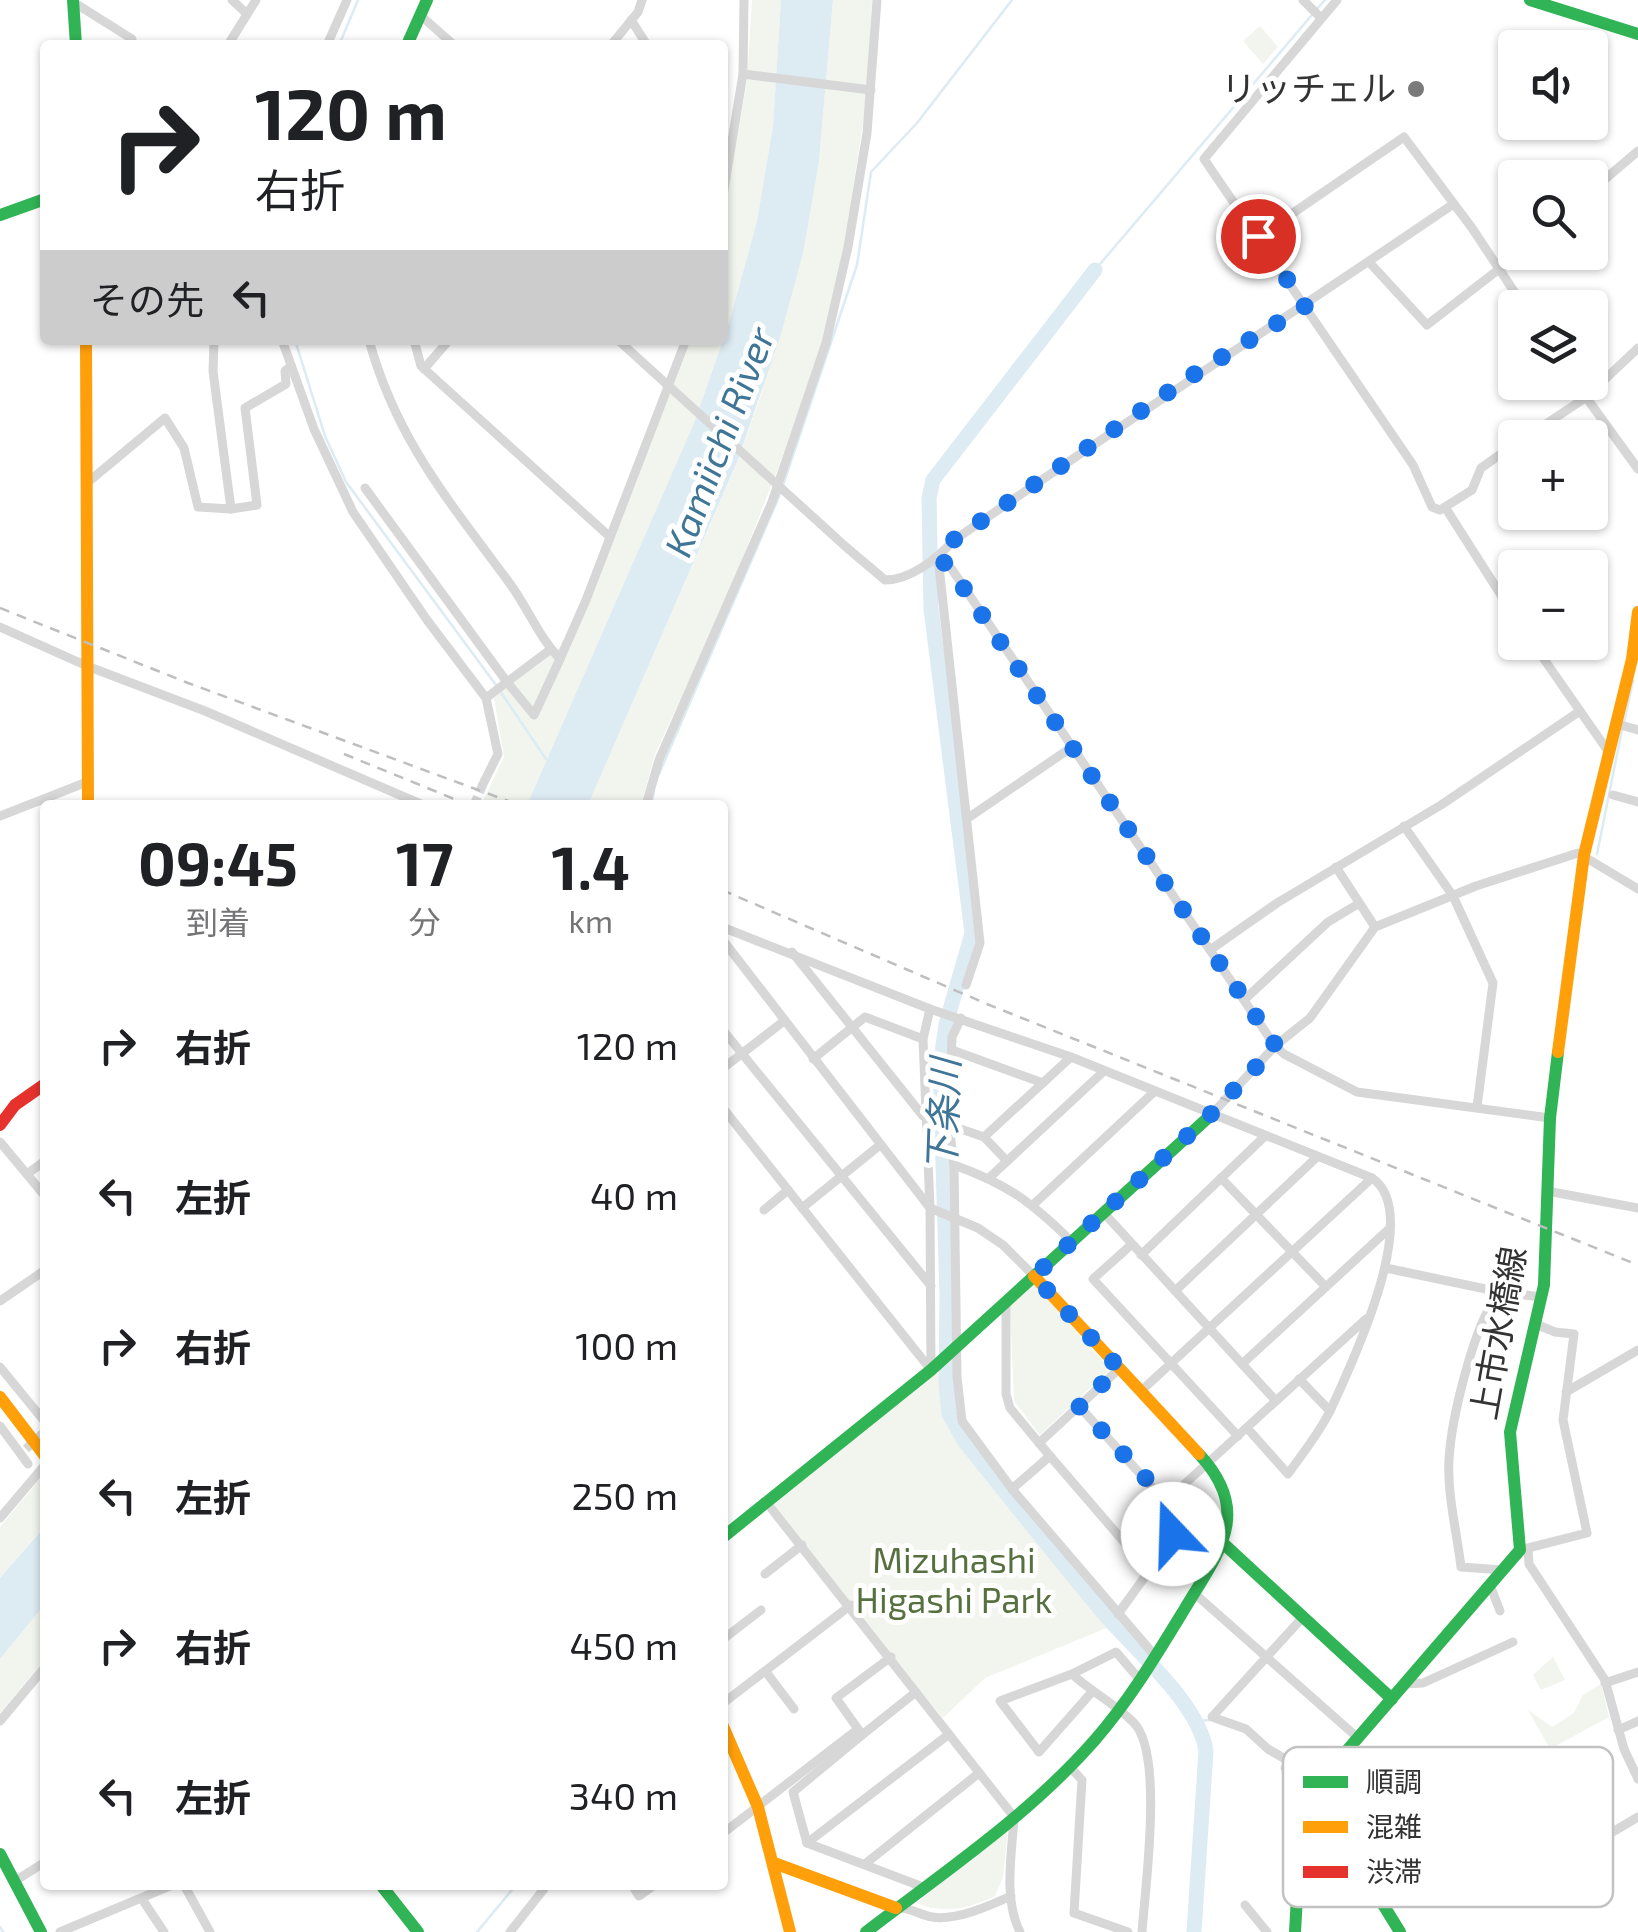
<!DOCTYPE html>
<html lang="ja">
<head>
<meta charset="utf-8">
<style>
  body { margin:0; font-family:"Exo 2","Noto Sans JP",sans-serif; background:#f2f2f2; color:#202124; height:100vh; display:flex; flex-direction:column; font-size:38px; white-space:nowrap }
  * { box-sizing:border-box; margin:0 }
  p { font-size:32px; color:#757577 }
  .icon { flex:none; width:55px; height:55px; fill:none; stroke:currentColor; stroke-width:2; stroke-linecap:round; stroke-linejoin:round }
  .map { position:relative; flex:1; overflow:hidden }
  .drawer { position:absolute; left:40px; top:800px; width:688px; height:1090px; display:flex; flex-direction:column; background:#fff; border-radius:10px; box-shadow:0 2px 8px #0004 }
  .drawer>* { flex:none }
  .guide { position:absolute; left:40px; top:40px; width:688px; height:305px; border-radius:10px; box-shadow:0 2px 8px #0004; background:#fff; color:#202124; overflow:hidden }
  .fabs { position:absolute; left:1498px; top:30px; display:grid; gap:20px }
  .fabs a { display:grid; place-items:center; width:110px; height:110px; border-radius:10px; background:#fff; box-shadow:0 2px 8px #0004; font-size:50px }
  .pin { position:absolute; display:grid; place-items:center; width:85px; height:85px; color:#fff; margin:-42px; border:5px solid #fff; border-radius:50%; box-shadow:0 2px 10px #0007 }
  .me { position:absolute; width:110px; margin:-55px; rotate:339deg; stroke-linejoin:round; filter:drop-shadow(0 0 8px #0008) }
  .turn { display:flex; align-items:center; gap:35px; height:210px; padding:0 50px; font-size:45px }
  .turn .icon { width:130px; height:130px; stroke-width:2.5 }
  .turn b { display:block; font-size:70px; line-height:85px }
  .then { display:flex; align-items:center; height:95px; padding:0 50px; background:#0003; gap:20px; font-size:38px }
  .eta { display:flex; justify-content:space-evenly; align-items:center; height:170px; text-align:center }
  .eta b { font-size:60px; font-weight:700; line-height:70px }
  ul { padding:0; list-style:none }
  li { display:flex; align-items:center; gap:30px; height:150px; padding:0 50px }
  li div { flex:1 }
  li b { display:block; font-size:38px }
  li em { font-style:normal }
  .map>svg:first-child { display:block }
  .green { fill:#f1f5ed }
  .water { fill:#ddebf3 }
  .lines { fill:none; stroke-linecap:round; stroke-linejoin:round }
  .stream { stroke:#ddebf3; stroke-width:2.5 }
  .river { stroke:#ddebf3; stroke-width:15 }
  .street-tunnel { stroke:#d6d6d6; stroke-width:9; stroke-dasharray:9 4.5; stroke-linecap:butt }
  .street { stroke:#d7d7d7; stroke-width:9 }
  .fast { stroke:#30b455; stroke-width:12 }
  .slow { stroke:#ff9f0a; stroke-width:12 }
  .jam { stroke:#e5322d; stroke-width:12 }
  .rail { stroke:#bebebe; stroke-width:2.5; stroke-dasharray:10 8; stroke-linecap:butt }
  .route { stroke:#1a73e8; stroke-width:18; stroke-dasharray:0 32.4 }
  .poi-dot { fill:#7a7a7a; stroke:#fff; stroke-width:4 }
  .labels { text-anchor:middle; stroke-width:10; stroke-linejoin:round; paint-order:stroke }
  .poi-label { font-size:35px; fill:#333; stroke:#fff; text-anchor:end }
  .street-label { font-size:35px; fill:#333; stroke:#fff }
  .park-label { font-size:35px; fill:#56703f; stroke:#fff }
  .water-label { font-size:38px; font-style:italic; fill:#3f7597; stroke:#fff }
  .key { fill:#fff; stroke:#c2c2c2; stroke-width:2.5 }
  .key-label { font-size:28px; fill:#333 }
</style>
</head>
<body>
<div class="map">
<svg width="1638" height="1932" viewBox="0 0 1638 1932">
  <rect width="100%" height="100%" fill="#fff"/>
  <!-- green -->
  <g class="green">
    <polygon points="752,0 781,0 773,126 757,221 729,323 694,423 527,805 481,805 504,757 494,698 560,647 602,570 691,340 722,340 723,220 747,81"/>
    <polygon points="833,0 872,0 866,102 843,255 826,331 779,466 723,608 655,754 641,805 588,805 738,461 761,395 819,161"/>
    <polygon points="1260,26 1278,47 1263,64 1243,41"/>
    <polygon points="1034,1284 1110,1369 1040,1435 1014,1401 1010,1306"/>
    <polygon points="937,1373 946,1383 949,1414 965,1442 1114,1625 985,1678 943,1718 767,1503"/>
    <polygon points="45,1473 45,1525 0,1578 0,1527"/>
    <polygon points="45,1604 45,1659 0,1713 0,1659"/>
    <polygon points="1553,1657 1565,1680 1541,1690 1533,1675"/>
    <polygon points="1601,1684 1609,1717 1550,1749 1528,1710 1552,1727 1574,1713 1583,1695"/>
    <path d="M1008,1828L1003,1877L995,1896C970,1908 943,1915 917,1903Z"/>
  </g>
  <!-- water -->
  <g class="water">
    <polygon points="781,0 833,0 819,161 803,253 781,334 738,460 588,805 527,805 694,423 729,323 757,221 773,126"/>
    <polygon points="45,1526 45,1604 0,1659 0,1578"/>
  </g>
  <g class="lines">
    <!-- stream -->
    <g class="stream">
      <polyline points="1316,10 1325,0"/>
      <polyline points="339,45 358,0"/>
      <polyline points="1095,270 1311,16"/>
      <polyline points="295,340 325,436 346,482 496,685"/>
      <polyline points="783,485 857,265 871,172 917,123 1012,0"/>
      <polyline points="500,691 546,759"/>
      <polyline points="1624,722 1633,681"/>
      <polyline points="659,774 781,492"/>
      <polyline points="651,805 654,791"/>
      <polyline points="1597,854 1622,730"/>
      <polyline points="1197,1721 1210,1720"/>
      <polyline points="1298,1771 1311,1781"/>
      <polyline points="1329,1809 1338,1824"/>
      <polyline points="0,1927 3,1932"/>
      <polyline points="477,1932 516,1885"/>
    </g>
    <!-- river -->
    <path class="river" d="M1095,270L933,480L929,498L931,609L972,933L946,1024L940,1066L947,1295L946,1383L949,1414L965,1442C1012,1500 1058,1559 1106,1616C1138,1653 1199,1704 1206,1751L1194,1932"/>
    <!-- street-tunnel -->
    <g class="street-tunnel">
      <polyline points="474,805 483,784"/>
      <polyline points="26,1449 45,1431"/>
    </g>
    <!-- street -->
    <g class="street">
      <polyline points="232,0 246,13"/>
      <polyline points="1303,0 1321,18"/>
      <polyline points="1337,0 1204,159 1413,465 1432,507 1440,510 1472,490 1481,468 1515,444"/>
      <polyline points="73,2 132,39"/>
      <polyline points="420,15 454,45"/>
      <polyline points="631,20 647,45"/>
      <polyline points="228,45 256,0"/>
      <polyline points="327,45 347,0"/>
      <polyline points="611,45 638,12 642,0"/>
      <polyline points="743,74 871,90"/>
      <polyline points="1590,192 1638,151"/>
      <polyline points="722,202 743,74 744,0"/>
      <polyline points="1258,237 1404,137 1472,228 1525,308"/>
      <polyline points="1369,262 1427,325 1521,252"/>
      <polyline points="214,340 213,371 231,509"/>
      <polyline points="282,340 314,429 353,512 427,620 486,698 498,754 483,784"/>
      <path d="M369,340C396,439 449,501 508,581C527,606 538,636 560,659L586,600L686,340"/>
      <polyline points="414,340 421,366 610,537"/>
      <path d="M618,340L846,547L885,580C910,580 937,559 953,541C1118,426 1286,318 1452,205"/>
      <polyline points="424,369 449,340"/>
      <polyline points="1575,382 1638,469"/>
      <polyline points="1525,438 1585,398 1638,348"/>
      <polyline points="87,483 165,418 184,448 198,507 231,509 257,505 245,408 286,384 285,371 291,366"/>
      <polyline points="365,488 507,682 551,649"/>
      <polyline points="1445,507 1515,617"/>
      <polyline points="938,557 951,568 1275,1046 1284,1054 1357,1092 1550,1118"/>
      <polyline points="938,557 980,943 966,985"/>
      <polyline points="0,627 87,666 205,711 423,805"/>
      <polyline points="1532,642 1610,754"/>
      <polyline points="486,698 507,682 534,715 560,659"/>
      <polyline points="1617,724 1638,730"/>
      <polyline points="1613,795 1638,802"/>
      <polyline points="646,805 659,760 772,502 826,343 848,247 867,133 877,0"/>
      <polyline points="0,816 87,782"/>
      <polyline points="968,818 1072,747"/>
      <polyline points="1404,826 1453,896 1493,983 1477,1107"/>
      <polyline points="1336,867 1375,927"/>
      <path d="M722,927L930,1009L1071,1057L1372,1178C1424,1213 1352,1363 1331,1409C1320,1432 1303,1453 1288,1474L1247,1428"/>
      <polyline points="722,939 930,1208 978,1228 1003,1245 1034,1276"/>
      <polyline points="1210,950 1277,903 1441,805 1580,711"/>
      <polyline points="792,952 923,1116"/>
      <polyline points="1244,1000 1328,922 1358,904"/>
      <polyline points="930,1009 923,1039 930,1208 931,1370"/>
      <polyline points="961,1018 952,1037 949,1125 954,1165 957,1377 962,1421 1012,1489 1156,1657"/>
      <polyline points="722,1029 931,1286"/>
      <polyline points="952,1050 1043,1083"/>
      <polyline points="813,1059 865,1017 923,1039"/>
      <polyline points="722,1069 784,1021"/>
      <polyline points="722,1107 931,1370"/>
      <polyline points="1211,1115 1275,1046 1310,1018 1375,927 1476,886 1578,853 1638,889"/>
      <polyline points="949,1125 984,1137 1006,1160"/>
      <polyline points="984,1137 1071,1057"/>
      <polyline points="0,1142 45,1196"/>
      <path d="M954,1165C1007,1184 1032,1202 1072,1242"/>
      <polyline points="27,1174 45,1161"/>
      <polyline points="989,1178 1104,1071"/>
      <polyline points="1221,1178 1325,1286"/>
      <polyline points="1547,1191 1638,1208"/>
      <polyline points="1034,1204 1155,1091"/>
      <polyline points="802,1208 880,1145"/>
      <polyline points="764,1210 788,1190"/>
      <polyline points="1103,1212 1275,1400"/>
      <polyline points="1131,1245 1093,1279 1238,1436"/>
      <polyline points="1141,1255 1265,1136"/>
      <polyline points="1386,1268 1500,1292"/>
      <polyline points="1175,1291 1317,1157"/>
      <polyline points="0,1301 45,1270"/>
      <polyline points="1006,1303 1006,1394 1010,1408 1039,1443"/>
      <polyline points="1242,1364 1390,1228"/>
      <polyline points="0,1367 45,1422"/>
      <polyline points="1299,1379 1330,1411"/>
      <polyline points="1141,1391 1372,1178"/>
      <polyline points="1566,1392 1638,1350"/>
      <polyline points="1079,1406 1170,1507 1173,1534 1149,1571"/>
      <polyline points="0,1426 28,1464"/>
      <polyline points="1050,1456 1149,1571 1118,1614"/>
      <polyline points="1012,1489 1050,1456 1039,1443 1119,1369"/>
      <polyline points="1167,1500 1366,1319"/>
      <path d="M767,1503L1014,1817C1012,1854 1003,1898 1020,1932"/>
      <polyline points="0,1518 45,1465"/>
      <polyline points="1520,1550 1587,1533 1563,1420 1574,1334 1555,1332 1538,1325"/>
      <polyline points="1528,1550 1529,1564 1605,1680 1624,1749 1638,1779"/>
      <path d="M1503,1570L1461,1567C1457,1533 1447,1494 1449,1460C1451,1421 1474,1321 1500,1292L1542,1297"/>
      <polyline points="765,1574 802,1545"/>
      <polyline points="1490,1585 1500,1611"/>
      <polyline points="1194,1593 1358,1738"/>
      <polyline points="1302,1618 1212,1717 1246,1729 1268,1749 1321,1780"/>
      <polyline points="722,1640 761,1610"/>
      <polyline points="766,1672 794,1709"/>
      <polyline points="1072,1674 1000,1701 1039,1752 1091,1693"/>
      <path d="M1140,1680L1116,1652L1072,1674C1091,1692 1116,1704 1134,1723C1164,1754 1145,1888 1142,1932"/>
      <polyline points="1605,1683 1638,1672"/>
      <polyline points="1405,1684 1423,1683 1513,1642"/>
      <polyline points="722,1704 851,1605"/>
      <polyline points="0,1721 45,1667"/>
      <polyline points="858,1729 836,1698 891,1657"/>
      <polyline points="1618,1730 1638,1721"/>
      <polyline points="1070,1767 1082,1780 1074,1913 1128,1932"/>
      <polyline points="1285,1768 1314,1790"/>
      <polyline points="722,1834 858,1729 862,1735 916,1692"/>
      <polyline points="1599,1840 1638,1817"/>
      <polyline points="807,1843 948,1735"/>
      <polyline points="807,1843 793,1792 862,1735"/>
      <polyline points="807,1843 923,1887"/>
      <polyline points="865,1864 979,1773"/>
      <polyline points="15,1881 45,1862"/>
      <polyline points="184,1885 210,1932"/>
      <polyline points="632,1885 639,1896 654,1885"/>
      <polyline points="142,1899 164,1932"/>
      <polyline points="1245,1905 1267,1932"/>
      <path d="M900,1908C911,1908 920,1915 932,1917C956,1921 989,1906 1011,1896"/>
      <polyline points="60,1932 172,1885"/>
      <polyline points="510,1932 547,1885"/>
    </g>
    <!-- fast -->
    <g class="fast">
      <polyline points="73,0 76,45"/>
      <polyline points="1530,0 1638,34"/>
      <polyline points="407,45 427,0"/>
      <polyline points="0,215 45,199"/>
      <polyline points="722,1538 931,1370 1211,1115"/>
      <polyline points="1225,1545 1392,1699"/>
      <polyline points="1318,1784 1341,1816 1355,1859 1400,1932"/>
      <polyline points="0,1854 41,1932"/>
      <polyline points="381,1885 418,1932"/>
      <path d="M866,1932C944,1872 1028,1816 1094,1741C1129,1701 1156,1656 1184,1610C1218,1553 1254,1513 1199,1454"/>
      <polyline points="1295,1932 1302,1809 1318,1784 1520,1550 1510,1432 1544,1285 1550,1118 1558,1052"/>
    </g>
    <!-- slow -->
    <g class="slow">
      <polyline points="86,340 88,805"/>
      <polyline points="1558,1052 1584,855 1632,659 1638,612"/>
      <polyline points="1034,1276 1199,1454"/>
      <polyline points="0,1397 45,1456"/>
      <polyline points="722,1724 758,1807 790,1932"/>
      <polyline points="774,1863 896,1908"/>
    </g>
    <!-- jam -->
    <polyline class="jam" points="0,1125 15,1105 45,1084"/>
    <!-- rail -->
    <g class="rail">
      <polyline points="0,608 188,683 519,805"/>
      <polyline points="344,754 469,805"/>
      <polyline points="722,890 987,1004 1638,1265"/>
    </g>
  </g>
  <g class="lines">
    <!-- route -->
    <polyline class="route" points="1173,1534 1166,1500 1079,1406 1119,1368 1034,1276 1210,1115 1276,1046 950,568 938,557 952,541 1196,373 1305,306 1258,236"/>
  </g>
  <!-- markers -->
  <circle class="poi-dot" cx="1416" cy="89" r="10"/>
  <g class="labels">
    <!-- poi labels -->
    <g class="poi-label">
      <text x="1396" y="101">リッチェル</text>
    </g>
    <!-- street labels -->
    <g class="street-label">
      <text transform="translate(1499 1333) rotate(-80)" y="12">上市水橋線</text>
    </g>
    <!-- park labels -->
    <g class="park-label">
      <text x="954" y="1573">Mizuhashi<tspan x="954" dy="40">Higashi Park</tspan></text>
    </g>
    <!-- water labels -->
    <g class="water-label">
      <text transform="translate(720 442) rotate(-69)" y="13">Kamiichi River</text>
      <text transform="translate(944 1115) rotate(-88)" y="13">下条川</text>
    </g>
  </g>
  <!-- legend -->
  <rect x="1283" y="1747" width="330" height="160" rx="15" class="key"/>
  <rect x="1303" y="1776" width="45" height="12" fill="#30b455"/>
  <rect x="1303" y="1821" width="45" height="12" fill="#ff9f0a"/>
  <rect x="1303" y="1866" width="45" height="12" fill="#e5322d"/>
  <g class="key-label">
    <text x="1366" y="1792">順調</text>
    <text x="1366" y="1837">混雑</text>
    <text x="1366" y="1882">渋滞</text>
  </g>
</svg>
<div class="fabs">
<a><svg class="icon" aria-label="sound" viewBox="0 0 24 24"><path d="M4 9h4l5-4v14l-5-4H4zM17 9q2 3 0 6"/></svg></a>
<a><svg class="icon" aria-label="search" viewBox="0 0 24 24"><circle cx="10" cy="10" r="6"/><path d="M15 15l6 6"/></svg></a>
<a><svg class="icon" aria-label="layers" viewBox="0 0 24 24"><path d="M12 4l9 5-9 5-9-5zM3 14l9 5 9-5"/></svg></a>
<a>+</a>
<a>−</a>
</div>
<div class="pin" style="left:1258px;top:236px;background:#d93025"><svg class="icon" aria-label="arrive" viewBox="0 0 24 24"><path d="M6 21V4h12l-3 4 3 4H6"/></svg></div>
<svg class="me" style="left:1173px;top:1534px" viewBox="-20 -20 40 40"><circle r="19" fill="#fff"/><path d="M0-13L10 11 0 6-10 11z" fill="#1a73e8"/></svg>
<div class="guide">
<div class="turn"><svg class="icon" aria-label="right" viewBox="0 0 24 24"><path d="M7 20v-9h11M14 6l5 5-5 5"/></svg><div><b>120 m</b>右折</div></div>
<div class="then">その先<svg class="icon" aria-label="left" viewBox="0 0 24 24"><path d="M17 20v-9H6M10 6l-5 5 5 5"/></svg></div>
</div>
<section class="drawer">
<div class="eta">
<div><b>09:45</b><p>到着</p></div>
<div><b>17</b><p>分</p></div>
<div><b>1.4</b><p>km</p></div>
</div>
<ul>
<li><svg class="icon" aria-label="right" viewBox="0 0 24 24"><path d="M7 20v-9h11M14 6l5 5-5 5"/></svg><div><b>右折</b></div><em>120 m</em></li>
<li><svg class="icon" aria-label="left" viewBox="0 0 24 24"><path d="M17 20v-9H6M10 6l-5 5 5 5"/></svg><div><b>左折</b></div><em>40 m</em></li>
<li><svg class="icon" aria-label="right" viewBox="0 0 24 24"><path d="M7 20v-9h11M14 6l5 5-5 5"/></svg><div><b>右折</b></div><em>100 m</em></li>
<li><svg class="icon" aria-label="left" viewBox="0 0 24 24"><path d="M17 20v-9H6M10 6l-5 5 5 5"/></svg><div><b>左折</b></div><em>250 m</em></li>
<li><svg class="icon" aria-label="right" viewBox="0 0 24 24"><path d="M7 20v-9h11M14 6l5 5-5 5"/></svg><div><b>右折</b></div><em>450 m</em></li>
<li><svg class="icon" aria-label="left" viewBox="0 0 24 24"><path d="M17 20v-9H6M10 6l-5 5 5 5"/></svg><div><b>左折</b></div><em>340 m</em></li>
</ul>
</section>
</div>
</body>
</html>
